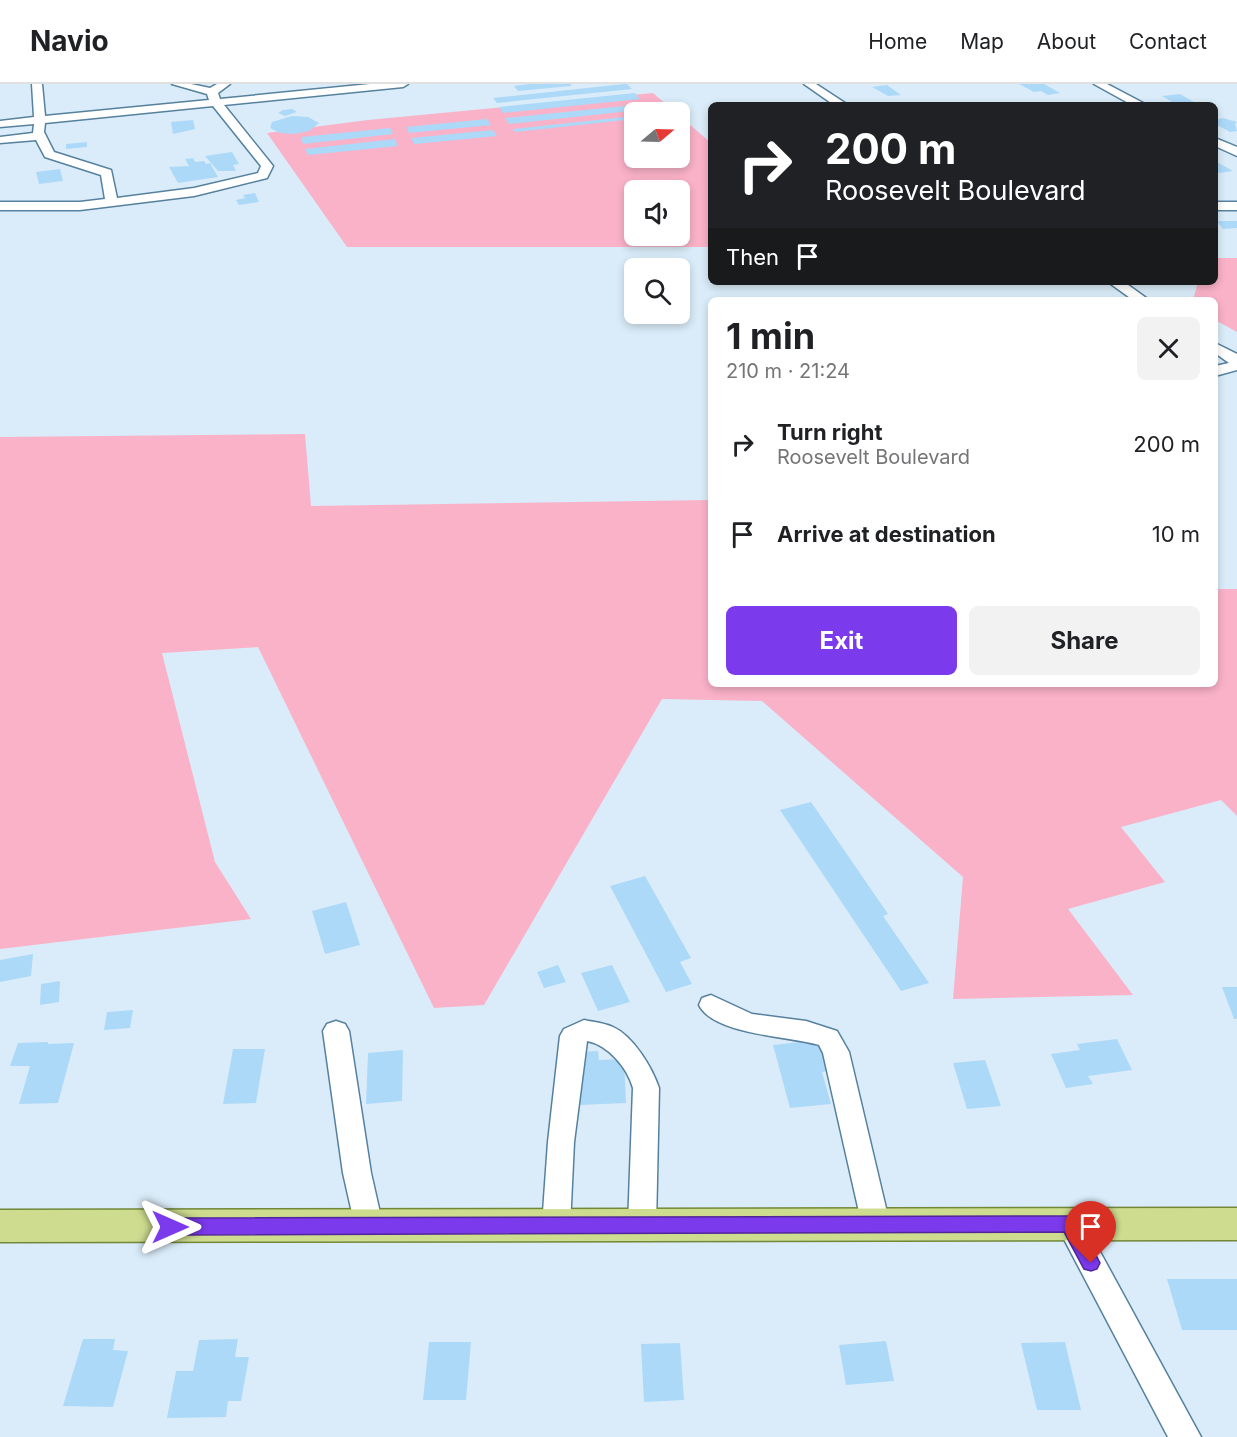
<!DOCTYPE html>
<html lang="en">
<head>
<meta charset="utf-8">
<style>
  body { margin:0; font-family:Inter,sans-serif; background:#f2f2f2; color:#202124; height:100vh; display:flex; flex-direction:column; font-size:22px; white-space:nowrap }
  * { box-sizing:border-box; margin:0 }
  p { font-size:20px; color:#757577 }
  .icon { flex:none; width:33px; height:33px; fill:none; stroke:currentColor; stroke-width:2; stroke-linecap:round; stroke-linejoin:round }
  .map { position:relative; flex:1; overflow:hidden }
  .panel { position:absolute; left:708px; top:213px; width:510px; height:390px; display:flex; flex-direction:column; background:#fff; border-radius:9px; box-shadow:0 3px 9px #0003 }
  .panel>* { flex:none }
  .top-card { position:absolute; left:708px; top:18px; width:510px; height:183px; border-radius:9px; box-shadow:0 3px 9px #0003; background:#202124; color:#fff; overflow:hidden }
  .needle { width:39px; rotate:71deg }
  .controls { position:absolute; left:624px; top:18px; display:grid; gap:12px }
  .controls a { display:grid; place-items:center; width:66px; height:66px; border-radius:9px; background:#fff; box-shadow:0 3px 9px #0003; font-size:30px }
  .pin { position:absolute; display:grid; place-items:center; width:51px; height:51px; color:#fff; margin:-62px -26px; border-radius:50% 50% 50% 0; rotate:-45deg; box-shadow:0 0 6px #0007 }
  .pin .icon { rotate:45deg }
  .me { position:absolute; width:66px; margin:-33px; rotate:90deg; stroke-linejoin:round; filter:drop-shadow(0 0 4px #0008) }
  .turn { display:flex; align-items:center; gap:21px; height:126px; padding:0 18px; font-size:27px }
  .turn .icon { width:78px; height:78px; stroke-width:2.5 }
  .turn b { display:block; font-size:42px; line-height:51px }
  .then { display:flex; align-items:center; height:57px; padding:0 18px; background:#0003; gap:12px; font-size:22px }
  .round { display:grid; place-items:center; flex:none; width:63px; height:63px; border-radius:9px; background:#f2f2f2 }
  .overview { display:flex; align-items:center; justify-content:space-between; height:102px; padding:0 18px }
  h1 { font-size:36px; font-weight:700; line-height:45px }
  .button { display:flex; gap:12px; margin-top:auto; padding:12px 18px }
  .button a { flex:1; height:69px; border-radius:9px; background:#7c3aed; color:#fff; font-size:24px; font-weight:700; line-height:69px; text-align:center }
  .button a+a { background:#f2f2f2; color:#202124 }
  ul { padding:0; list-style:none }
  li { display:flex; align-items:center; gap:18px; height:90px; padding:0 18px }
  li div { flex:1 }
  li b { display:block; font-size:22px }
  li em { font-style:normal }
  header { display:flex; align-items:center; gap:36px; box-sizing:border-box; height:84px; padding:0 30px; background:#fff; border-bottom:2px solid #e0e0e0 }
  header strong { font-size:28px }
  nav { display:flex; gap:33px; margin-inline-start:auto; font-size:21px }
  .map>svg:first-child { display:block }
  .green { fill:#fab2c8; fill-rule:evenodd }
  .building { fill:#add9f8 }
  .lines { fill:none; stroke-linecap:round; stroke-linejoin:round }
  .minor-casing { stroke:#56819e; stroke-width:3 }
  .major-casing { stroke:#728738; stroke-width:3 }
  .minor { fill:#fff; fill-rule:evenodd }
  .major { fill:#cddc8f; fill-rule:evenodd }
  .route { fill:#7c3aed; stroke:#51269a; stroke-width:1.5 }
</style>
</head>
<body>
<header>
<strong>Navio</strong>
<nav><a>Home</a><a>Map</a><a>About</a><a>Contact</a></nav>
</header>
<div class="map">
<svg width="1237" height="1353" viewBox="0 0 1237 1353">
  <rect width="100%" height="100%" fill="#daecf9"/>
  <!-- green -->
  <g class="green">
    <path d="M653,9L675,28H634V74H680V32L711,59V163H347L267,49L368,36ZM634,106H680V152H634Z"/>
    <polygon points="1215,174 1237,174 1237,248 1215,236 1215,216 1193,216 1198,198 1215,198"/>
    <polygon points="305,350 311,422 711,416 711,600 1215,600 1215,505 1237,505 1237,732 1221,716 1121,743 1165,798 1068,825 1133,911 953,915 963,793 762,617 662,615 484,921 434,924 258,563 162,569 215,778 251,835 0,865 0,353"/>
  </g>
  <!-- building -->
  <g class="building">
    <polygon points="529,0 571,0 571,2 518,7 514,2"/>
    <polygon points="624,0 627,0 632,5 497,19 493,14"/>
    <polygon points="1019,0 1044,0 1060,9 1048,11 1041,7 1034,8"/>
    <polygon points="887,1 901,11 888,12 872,3"/>
    <polygon points="635,9 640,15 503,29 499,23"/>
    <polygon points="1180,10 1199,21 1177,21 1162,12"/>
    <polygon points="644,20 649,25 509,40 505,34"/>
    <polygon points="292,25 297,28 285,32 278,29 283,26"/>
    <polygon points="292,32 308,33 319,39 309,47 294,50 280,49 270,44 272,38"/>
    <polygon points="634,32 634,35 515,48 513,45"/>
    <polygon points="1223,34 1237,38 1235,40 1237,47 1230,48 1215,40 1215,36"/>
    <polygon points="487,35 491,41 409,49 406,43"/>
    <polygon points="193,36 195,45 173,50 171,38"/>
    <polygon points="390,44 393,50 303,60 301,53"/>
    <polygon points="493,46 497,52 414,60 411,54"/>
    <polygon points="395,55 398,62 308,71 305,65"/>
    <polygon points="87,58 87,63 66,65 66,60"/>
    <polygon points="232,68 239,80 233,81 236,87 218,87 205,72"/>
    <polygon points="193,74 195,78 204,77 206,80 210,79 218,93 178,99 169,83 189,82 185,75"/>
    <polygon points="1215,77 1233,87 1219,89 1215,87"/>
    <polygon points="60,85 63,97 39,100 36,88"/>
    <polygon points="255,109 259,118 239,121 236,116 245,114 243,111"/>
    <polygon points="1217,137 1237,137 1237,144 1223,145"/>
    <polygon points="811,718 888,830 883,832 929,899 901,907 780,726"/>
    <polygon points="645,792 691,874 680,878 692,900 666,908 610,802"/>
    <polygon points="346,818 360,861 325,870 312,827"/>
    <polygon points="33,870 31,892 0,898 0,876"/>
    <polygon points="558,881 566,898 544,904 537,888"/>
    <polygon points="612,881 630,918 598,927 581,889"/>
    <polygon points="60,897 59,918 40,921 41,900"/>
    <polygon points="1222,903 1237,903 1237,935 1234,935"/>
    <polygon points="133,926 130,944 104,946 107,928"/>
    <polygon points="1117,955 1132,986 1088,992 1093,1000 1066,1004 1051,970 1080,966 1077,960"/>
    <polygon points="818,956 828,987 822,988 831,1020 790,1024 773,961"/>
    <polygon points="48,958 48,960 74,959 58,1019 19,1020 30,982 10,982 18,959"/>
    <polygon points="233,965 265,965 256,1019 223,1020"/>
    <polygon points="403,966 402,1017 366,1020 368,969"/>
    <polygon points="598,967 599,976 624,975 626,1019 580,1021 580,968"/>
    <polygon points="985,976 1001,1022 967,1025 953,979"/>
    <polygon points="1167,1195 1237,1195 1237,1246 1182,1246"/>
    <polygon points="83,1255 115,1255 113,1266 128,1267 113,1323 63,1322"/>
    <polygon points="238,1255 235,1273 249,1273 241,1317 228,1317 226,1333 167,1334 176,1287 193,1287 199,1256"/>
    <polygon points="886,1257 894,1297 846,1301 839,1261"/>
    <polygon points="429,1258 471,1258 466,1316 423,1316"/>
    <polygon points="1065,1258 1081,1326 1037,1326 1021,1259"/>
    <polygon points="680,1259 684,1316 644,1318 641,1260"/>
  </g>
  <g class="lines">
    <defs>
      <g id="minor">
        <path d="M32,0H42L45,32L209,16L207,10L172,0H191L210,4L217,0H230L218,9L220,15L370,0H408L403,3L224,21L273,82L267,94L194,112L80,126H0V118H80L105,115L101,91L45,73L36,56L0,59V53L33,49L34,40L0,43V37L34,33ZM213,22L261,82L258,89L194,104L117,114L111,86L54,68L44,48L45,39Z"/>
        <polygon points="804,0 816,0 848,21 834,21"/>
        <polygon points="1094,0 1107,0 1147,21 1132,21"/>
        <polygon points="1215,54 1237,63 1237,72 1215,62"/>
        <rect x="1215" y="118" width="22" height="8"/>
        <polygon points="1108,198 1124,198 1149,216 1133,216"/>
        <polygon points="1215,259 1237,270 1237,286 1215,292 1215,282 1229,279 1215,269"/>
        <path d="M711,911L752,930L806,937L837,947L849,968L890,1141L886,1150L876,1154L866,1150L862,1141L823,969L819,961C789,952 714,951 699,921L702,914Z"/>
        <path d="M584,936C593,938 604,939 613,943C633,952 652,983 659,1004L656,1142L652,1151L642,1155L632,1151L628,1142L633,1004C627,983 608,961 587,957L574,1058L570,1142L566,1151L556,1155L546,1151L542,1142L548,1058L560,952L564,945Z"/>
        <polygon points="336,937 345,940 349,947 371,1089 383,1142 379,1151 369,1155 359,1151 355,1142 343,1089 323,947 327,940"/>
        <polygon points="1070,1127 1080,1131 1201,1353 1168,1353 1056,1140 1060,1131"/>
      </g>
      <polygon id="major" points="1237,1124 1237,1156 0,1158 0,1126"/>
    </defs>
    <!-- minor casing -->
    <use href="#minor" class="minor-casing"/>
    <!-- major casing -->
    <use href="#major" class="major-casing"/>
    <!-- minor -->
    <use href="#minor" class="minor"/>
    <!-- major -->
    <use href="#major" class="major"/>
  </g>
  <!-- route -->
  <polygon class="route" points="1070,1132 1076,1135 1097,1173 1100,1179 1097,1185 1091,1187 1084,1185 1064,1148 170,1151 163,1148 161,1143 163,1137 170,1134"/>
</svg>
<div class="controls">
<a><svg class="needle" viewBox="-14 -14 28 28"><path d="M0-13l5 13h-10z" fill="#e53935"/><path d="M0 13l5-13h-10z" fill="#757577"/></svg></a>
<a><svg class="icon" aria-label="sound" viewBox="0 0 24 24"><path d="M4 9h4l5-4v14l-5-4H4zM17 9q2 3 0 6"/></svg></a>
<a><svg class="icon" aria-label="search" viewBox="0 0 24 24"><circle cx="10" cy="10" r="6"/><path d="M15 15l6 6"/></svg></a>
</div>
<div class="pin" style="left:1091px;top:1179px;background:#d93025"><svg class="icon" aria-label="arrive" viewBox="0 0 24 24"><path d="M6 21V4h12l-3 4 3 4H6"/></svg></div>
<svg class="me" style="left:170px;top:1143px" viewBox="-20 -20 40 40"><path d="M0-17L14 15 0 8-14 15z" fill="#7c3aed" stroke="#fff" stroke-width="4"/></svg>
<div class="top-card">
<div class="turn"><svg class="icon" aria-label="right" viewBox="0 0 24 24"><path d="M7 20v-9h11M14 6l5 5-5 5"/></svg><div><b>200 m</b>Roosevelt Boulevard</div></div>
<div class="then">Then<svg class="icon" aria-label="arrive" viewBox="0 0 24 24"><path d="M6 21V4h12l-3 4 3 4H6"/></svg></div>
</div>
<section class="panel">
<div class="overview"><div><h1>1 min</h1><p>210 m · 21:24</p></div><a class="round"><svg class="icon" aria-label="close" viewBox="0 0 24 24"><path d="M6 6l12 12M18 6L6 18"/></svg></a></div>
<ul>
<li><svg class="icon" aria-label="right" viewBox="0 0 24 24"><path d="M7 20v-9h11M14 6l5 5-5 5"/></svg><div><b>Turn right</b><p>Roosevelt Boulevard</p></div><em>200 m</em></li>
<li><svg class="icon" aria-label="arrive" viewBox="0 0 24 24"><path d="M6 21V4h12l-3 4 3 4H6"/></svg><div><b>Arrive at destination</b></div><em>10 m</em></li>
</ul>
<div class="button"><a>Exit</a><a>Share</a></div>
</section>
</div>
</body>
</html>
